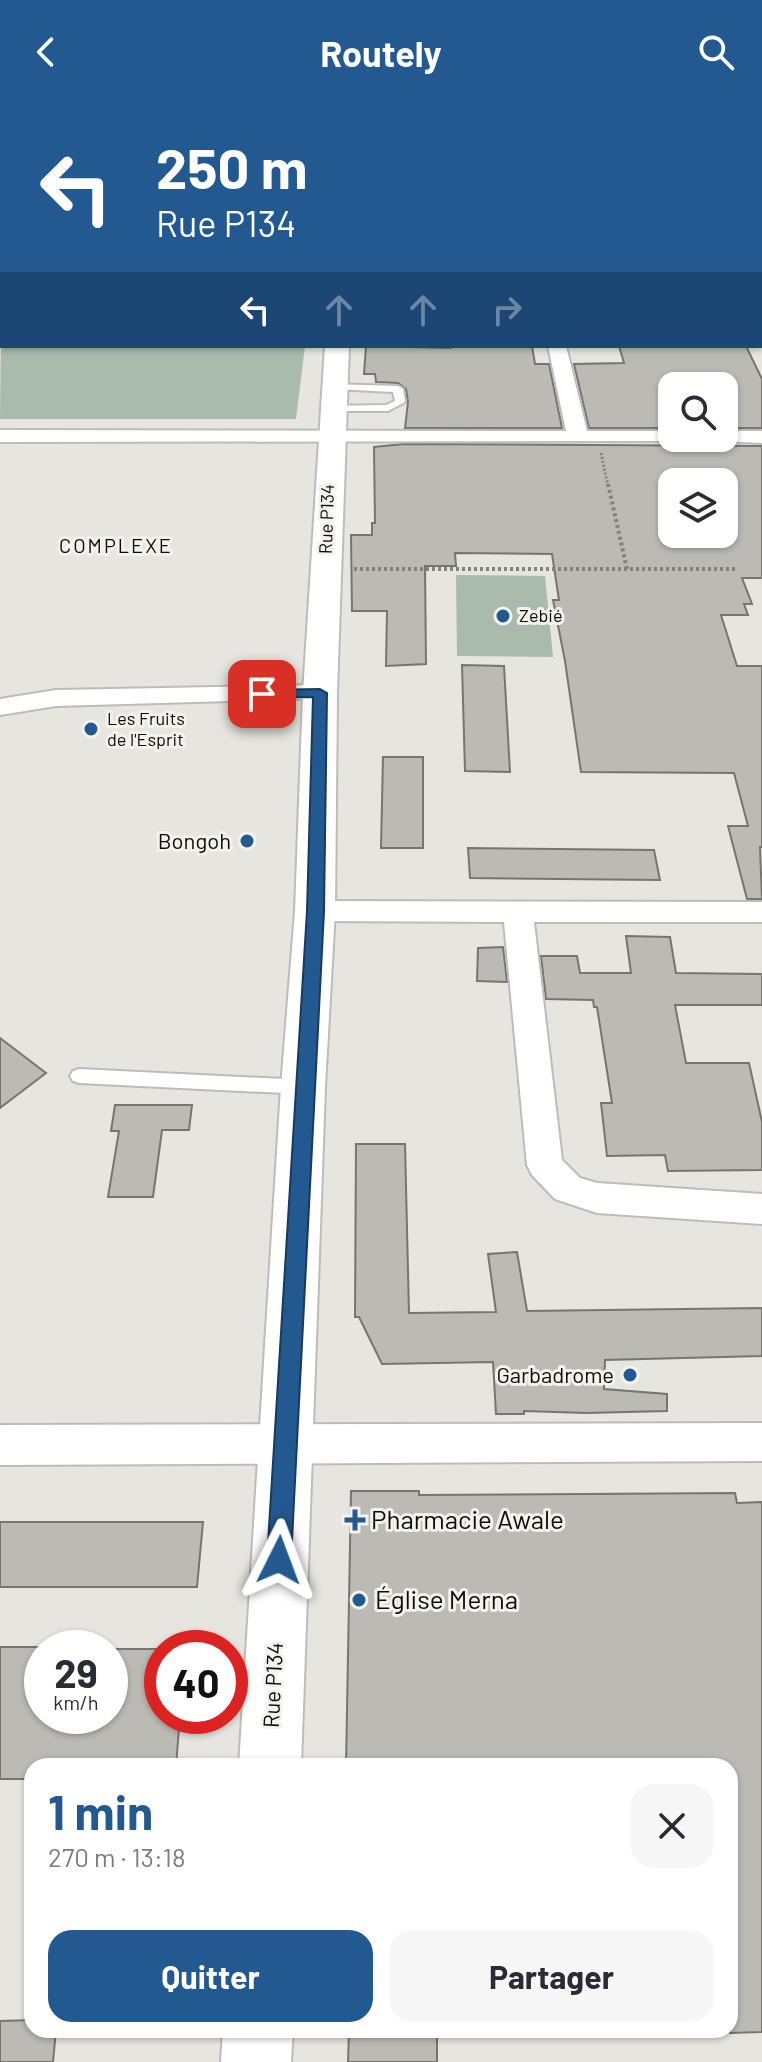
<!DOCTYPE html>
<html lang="fr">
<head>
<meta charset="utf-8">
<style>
  body { margin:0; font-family:Barlow,sans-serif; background:#f7f7f7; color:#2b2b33; height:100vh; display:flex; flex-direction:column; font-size:30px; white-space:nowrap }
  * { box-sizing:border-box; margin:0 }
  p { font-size:26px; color:#7c7c81 }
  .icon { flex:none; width:44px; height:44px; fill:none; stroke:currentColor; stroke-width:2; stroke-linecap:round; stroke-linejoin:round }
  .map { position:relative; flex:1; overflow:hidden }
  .drawer { position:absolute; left:24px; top:1654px; width:714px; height:280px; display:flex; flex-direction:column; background:#fff; border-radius:24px; box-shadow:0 2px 6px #0004 }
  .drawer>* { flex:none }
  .top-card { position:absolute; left:0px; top:0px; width:762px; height:244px; box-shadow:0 2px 6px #0004; background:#235991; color:#fff; overflow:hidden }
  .fabs { position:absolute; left:658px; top:268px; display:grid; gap:16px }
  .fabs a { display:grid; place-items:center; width:80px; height:80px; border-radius:16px; background:#fff; box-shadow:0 2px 6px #0004; font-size:40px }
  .speed { position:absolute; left:24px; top:1526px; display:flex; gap:16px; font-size:40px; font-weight:700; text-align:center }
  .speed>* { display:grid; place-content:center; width:104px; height:104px; border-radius:50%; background:#fff; box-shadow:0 2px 6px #0004; line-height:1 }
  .speed small { font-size:20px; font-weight:400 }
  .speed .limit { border:12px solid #d22; background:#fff; color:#111 }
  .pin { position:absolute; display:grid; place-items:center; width:68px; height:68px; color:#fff; margin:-34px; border-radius:16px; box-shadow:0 4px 12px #0006 }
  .me { position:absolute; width:88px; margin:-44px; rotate:3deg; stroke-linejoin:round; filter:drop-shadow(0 0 6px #0008) }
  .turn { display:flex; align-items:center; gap:28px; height:168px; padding:0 24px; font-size:36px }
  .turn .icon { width:104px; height:104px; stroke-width:2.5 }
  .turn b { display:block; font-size:56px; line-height:68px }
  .lanes { display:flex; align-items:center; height:76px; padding:0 24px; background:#0003; justify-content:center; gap:40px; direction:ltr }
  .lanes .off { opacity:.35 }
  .round { display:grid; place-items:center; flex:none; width:84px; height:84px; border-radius:24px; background:#f7f7f7 }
  .summary { display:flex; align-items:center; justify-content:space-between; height:136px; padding:0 24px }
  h1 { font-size:48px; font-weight:700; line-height:60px; color:#235991 }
  .cta { display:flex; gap:16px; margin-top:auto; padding:16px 24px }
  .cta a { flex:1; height:92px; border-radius:24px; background:#235991; color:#fff; font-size:32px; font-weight:700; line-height:92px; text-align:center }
  .cta a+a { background:#f7f7f7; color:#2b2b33 }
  header { display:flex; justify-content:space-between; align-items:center; height:104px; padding:0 24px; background:#235991; color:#fff; font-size:36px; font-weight:700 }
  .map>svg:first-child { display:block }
  .green { fill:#a8bbad }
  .building { fill:#bcbab4; stroke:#777570; stroke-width:2; fill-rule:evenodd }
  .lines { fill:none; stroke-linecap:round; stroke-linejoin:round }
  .service-casing { stroke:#bebcb6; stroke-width:4 }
  .minor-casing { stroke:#bebcb6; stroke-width:4 }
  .tertiary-casing { stroke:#bebcb6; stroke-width:4 }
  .secondary-casing { stroke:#bebcb6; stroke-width:4 }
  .path-far1 { stroke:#83827e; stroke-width:3; stroke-dasharray:2 2; stroke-linecap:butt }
  .path { stroke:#83827e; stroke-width:4; stroke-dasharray:3 3; stroke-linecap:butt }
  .service { fill:#fff; fill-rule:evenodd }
  .minor { fill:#fff; fill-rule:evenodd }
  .tertiary { fill:#fff; fill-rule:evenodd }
  .secondary { fill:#fff; fill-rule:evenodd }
  .route { fill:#235991; stroke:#173a5e; stroke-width:2 }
  .poi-dot { fill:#235991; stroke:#f4f2ec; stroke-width:3 }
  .labels { text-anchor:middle; stroke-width:6; stroke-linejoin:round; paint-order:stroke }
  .far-street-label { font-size:18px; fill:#0d0c0a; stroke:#f4f2ec }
  .far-poi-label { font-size:18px; fill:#0d0c0a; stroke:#f4f2ec; text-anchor:start }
  .far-neighbourhood-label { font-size:20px; letter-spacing:2px; fill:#0d0c0a; stroke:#f4f2ec }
  .poi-label { font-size:22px; fill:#0d0c0a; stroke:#f4f2ec; text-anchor:end }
  .street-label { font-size:22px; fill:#0d0c0a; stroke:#f4f2ec }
  .near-poi-label { font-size:26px; fill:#0d0c0a; stroke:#f4f2ec; text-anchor:start }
</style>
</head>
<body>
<header><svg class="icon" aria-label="back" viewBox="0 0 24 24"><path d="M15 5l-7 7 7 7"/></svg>Routely<svg class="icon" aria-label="search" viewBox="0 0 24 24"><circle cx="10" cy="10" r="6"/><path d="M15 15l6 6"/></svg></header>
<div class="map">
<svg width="762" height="1958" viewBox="0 0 762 1958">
  <rect width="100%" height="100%" fill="#e7e5df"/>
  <!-- green -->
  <g class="green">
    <polygon points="2,138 2,242 305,242 296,315 0,315"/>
    <polygon points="456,471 545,472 553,553 457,552"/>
  </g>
  <!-- building -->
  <g class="building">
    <polygon points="366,242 451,244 451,242 532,242 535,260 549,260 562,324 405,324 408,298 406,285 398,279 376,278 375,270 364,270"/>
    <polygon points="619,242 746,242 762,275 762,324 724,324 724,282 672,282 672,324 589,324 574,260 624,259"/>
    <path d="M404,340L762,342V474H742L752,500H744L748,511H721L737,562H762V743H760L762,795H747L728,722H748L734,669L581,668L565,557L553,496H559L552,450L455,449L456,462H425L426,560L386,562L387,507H352L351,431H372V419H375L374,343ZM672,378H724V408L732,430H672Z"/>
    <polygon points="462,561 504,562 510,668 465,667"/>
    <polygon points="383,653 423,653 423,744 381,744"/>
    <polygon points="468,744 654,746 660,776 470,774"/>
    <polygon points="626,832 670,833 676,869 762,870 762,901 675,901 686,959 749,959 762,1018 762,1066 668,1067 665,1051 607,1052 601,999 612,999 597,903 594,903 593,896 546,895 541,852 577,852 580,869 631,869"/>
    <polygon points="503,843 507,878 477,877 478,844"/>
    <polygon points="0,934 46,969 0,1004"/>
    <polygon points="115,1001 192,1001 189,1026 162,1026 153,1093 108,1093 119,1027 111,1027"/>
    <polygon points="356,1040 405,1040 409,1209 496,1208 488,1150 517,1148 527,1207 762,1204 762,1252 605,1256 604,1285 667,1290 667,1307 586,1309 524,1307 524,1310 496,1310 493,1258 382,1260 359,1213 355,1213"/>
    <polygon points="351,1387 419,1387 419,1391 735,1389 737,1399 762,1398 762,1928 730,1929 730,1662 346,1662"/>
    <polygon points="0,1418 203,1418 197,1483 0,1483"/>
    <polygon points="0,1543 42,1543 42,1612 110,1612 110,1545 162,1545 162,1612 180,1612 176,1662 32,1662 32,1675 0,1675"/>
    <polygon points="32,1916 32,1926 56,1926 53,1958 0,1958 0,1917"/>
    <polygon points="349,1926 437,1926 437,1958 348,1958"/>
  </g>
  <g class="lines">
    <defs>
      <g id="service">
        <polygon points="330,280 398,282 403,285 405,298 388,307 332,307 328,306 328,302 386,301 395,297 393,288 334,285 329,282"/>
        <polygon points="79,965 303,976 309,978 312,983 309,988 303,990 79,979 73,977 70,972 73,967"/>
      </g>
      <g id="minor">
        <polygon points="73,0 87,0 72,2"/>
        <rect x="130" y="0" width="14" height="2"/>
        <rect x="231" y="0" width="14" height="2"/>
        <polygon points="714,0 728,0 729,2 715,2"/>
        <rect x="760" y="22" width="2" height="8"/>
        <rect x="0" y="28" width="2" height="9"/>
        <rect x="760" y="159" width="2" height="10"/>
        <rect x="760" y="199" width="2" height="14"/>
        <polygon points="548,242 566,242 587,327 672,327 672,334 682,334 679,337 0,338 0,326 566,327"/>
        <polygon points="724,327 762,327 762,339 717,337 714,334 724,334"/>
        <polygon points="320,581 329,584 333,589 329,594 56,602 0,611 0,595 56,586"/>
        <polygon points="315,797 762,798 762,818 534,818 562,1056 580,1074 597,1079 762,1090 762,1120 597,1109 555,1095 532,1071 527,1061 504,818 315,817 304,814 300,807 304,800"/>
        <polygon points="762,1319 762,1357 0,1361 0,1321"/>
      </g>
      <g id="tertiary">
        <rect x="344" y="0" width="18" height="2"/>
        <polygon points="325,242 349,242 337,589 335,807 325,983 301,1662 239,1662 281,983 295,807 303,589"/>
        <polygon points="223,1926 293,1926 291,1958 221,1958"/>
      </g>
      <g id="secondary">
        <rect x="760" y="106" width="2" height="12"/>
        <polygon points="0,120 2,120 0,133"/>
      </g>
    </defs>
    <!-- service casing -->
    <use href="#service" class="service-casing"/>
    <!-- minor casing -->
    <use href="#minor" class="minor-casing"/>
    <!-- tertiary casing -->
    <use href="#tertiary" class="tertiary-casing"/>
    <!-- secondary casing -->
    <use href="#secondary" class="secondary-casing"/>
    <!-- path-far1 -->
    <polyline class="path-far1" points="601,349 608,382"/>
    <!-- path -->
    <g class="path">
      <polyline points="608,380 627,465"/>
      <polyline points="354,465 736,465"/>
    </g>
    <!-- service -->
    <use href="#service" class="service"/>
    <!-- minor -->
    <use href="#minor" class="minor"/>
    <!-- tertiary -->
    <use href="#tertiary" class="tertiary"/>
    <!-- secondary -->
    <use href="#secondary" class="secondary"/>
  </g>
  <!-- route -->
  <polygon class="route" points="320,585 327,589 324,807 291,1456 288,1464 279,1467 271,1464 267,1456 307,807 313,593 262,594 255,590 262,586"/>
  <!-- markers -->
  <g class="poi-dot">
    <circle cx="503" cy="512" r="8"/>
    <circle cx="91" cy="625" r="8"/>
    <circle cx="247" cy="737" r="8"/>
    <circle cx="630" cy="1271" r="8"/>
    <path d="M351 1404h8v8h8v8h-8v8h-8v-8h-8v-8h8z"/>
    <circle cx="359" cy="1496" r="8"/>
  </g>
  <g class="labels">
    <!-- far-street labels -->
    <g class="far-street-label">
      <text transform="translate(327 415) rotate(-88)" y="6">Rue P134</text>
    </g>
    <!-- far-poi labels -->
    <g class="far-poi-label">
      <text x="519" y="518">Zebié</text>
      <text x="107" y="621">Les Fruits<tspan x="107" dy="21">de l'Esprit</tspan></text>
    </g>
    <!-- far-neighbourhood labels -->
    <g class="far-neighbourhood-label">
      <text x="116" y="449">COMPLEXE</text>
    </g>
    <!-- poi labels -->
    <g class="poi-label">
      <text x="231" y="745">Bongoh</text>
      <text x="614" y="1279">Garbadrome</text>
    </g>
    <!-- street labels -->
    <g class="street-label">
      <text transform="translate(273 1581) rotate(-87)" y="8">Rue P134</text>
    </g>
    <!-- near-poi labels -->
    <g class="near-poi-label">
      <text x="371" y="1425">Pharmacie Awale</text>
      <text x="375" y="1505">Église Merna</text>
    </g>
  </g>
</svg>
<div class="fabs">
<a><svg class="icon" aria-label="search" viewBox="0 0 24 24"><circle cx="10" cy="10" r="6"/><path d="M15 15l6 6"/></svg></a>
<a><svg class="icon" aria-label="layers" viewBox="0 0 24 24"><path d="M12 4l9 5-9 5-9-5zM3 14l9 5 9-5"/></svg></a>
</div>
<div class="speed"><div>29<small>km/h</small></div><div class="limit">40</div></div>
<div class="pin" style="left:262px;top:590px;background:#d93025"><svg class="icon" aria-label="arrive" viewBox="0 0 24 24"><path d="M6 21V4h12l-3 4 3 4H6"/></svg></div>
<svg class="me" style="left:279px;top:1456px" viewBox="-20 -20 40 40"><path d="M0-17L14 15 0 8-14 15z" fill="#235991" stroke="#fff" stroke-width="4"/></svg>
<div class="top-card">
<div class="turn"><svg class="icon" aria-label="left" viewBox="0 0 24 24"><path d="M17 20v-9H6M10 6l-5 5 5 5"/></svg><div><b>250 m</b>Rue P134</div></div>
<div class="lanes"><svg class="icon" aria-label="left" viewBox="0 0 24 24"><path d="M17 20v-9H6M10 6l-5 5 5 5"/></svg><svg class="icon off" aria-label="ahead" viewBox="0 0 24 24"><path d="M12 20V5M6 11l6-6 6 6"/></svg><svg class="icon off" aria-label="ahead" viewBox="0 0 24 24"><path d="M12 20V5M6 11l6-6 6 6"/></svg><svg class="icon off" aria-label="right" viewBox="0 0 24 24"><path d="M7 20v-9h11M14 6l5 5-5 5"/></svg></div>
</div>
<section class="drawer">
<div class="summary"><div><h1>1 min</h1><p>270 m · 13:18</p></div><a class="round"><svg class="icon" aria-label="close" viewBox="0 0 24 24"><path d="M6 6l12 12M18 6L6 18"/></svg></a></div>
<div class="cta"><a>Quitter</a><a>Partager</a></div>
</section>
</div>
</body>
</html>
